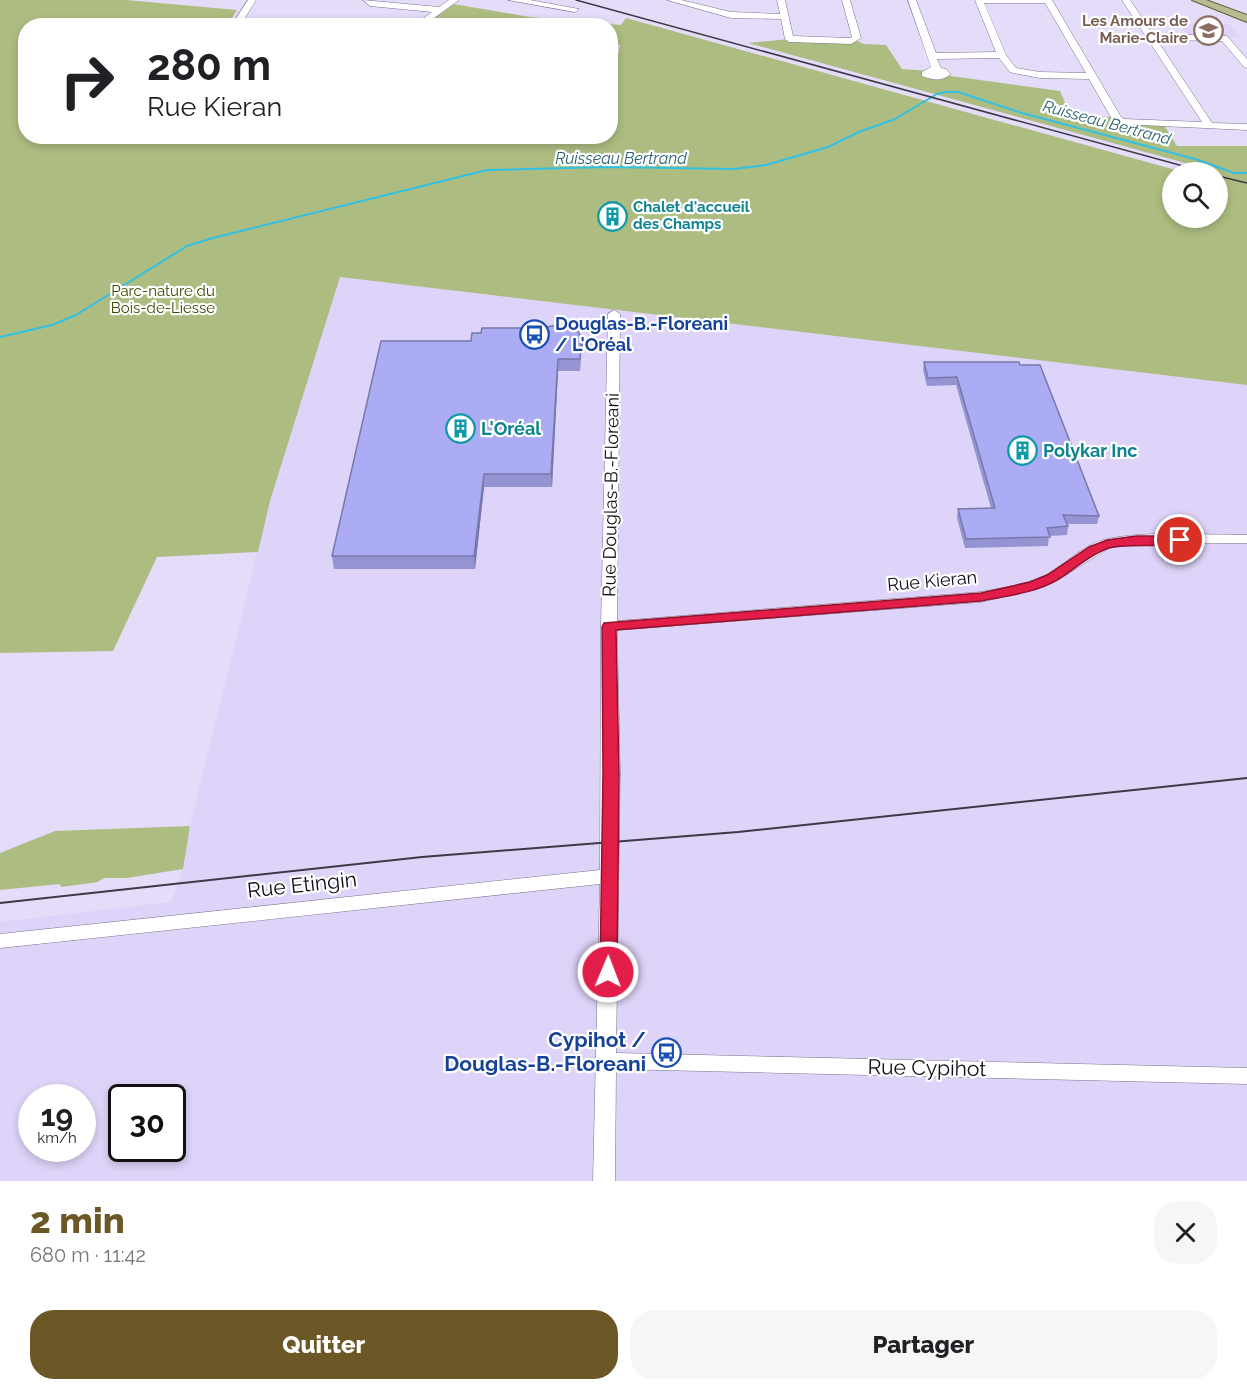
<!DOCTYPE html>
<html lang="fr">
<head>
<meta charset="utf-8">
<style>
  body { margin:0; font-family:Raleway,sans-serif; background:#f6f6f6; color:#202124; height:100vh; display:flex; flex-direction:column; font-size:22px; white-space:nowrap }
  * { box-sizing:border-box; margin:0 }
  p { font-size:20px; color:#757577 }
  .icon { flex:none; width:33px; height:33px; fill:none; stroke:currentColor; stroke-width:2; stroke-linecap:round; stroke-linejoin:round }
  .map { position:relative; height:1181px; overflow:hidden }
  .side { display:flex; flex-direction:column; background:#fff; flex:1 }
  .side>* { flex:none }
  .top-card { position:absolute; left:18px; top:18px; width:600px; height:126px; border-radius:24px; box-shadow:0 3px 9px #0003; background:#fff; color:#202124; overflow:hidden }
  .controls { position:absolute; left:1162px; top:162px; display:grid; gap:12px }
  .controls a { display:grid; place-items:center; width:66px; height:66px; border-radius:50%; background:#fff; box-shadow:0 3px 9px #0003; font-size:30px }
  .speed { position:absolute; left:18px; top:1084px; display:flex; gap:12px; font-size:30px; font-weight:700; text-align:center }
  .speed>* { display:grid; place-content:center; width:78px; height:78px; border-radius:50%; background:#fff; box-shadow:0 3px 9px #0003; line-height:1 }
  .speed small { font-size:15px; font-weight:400 }
  .speed .limit { border:3px solid #111; border-radius:9px; background:#fff; color:#111 }
  .pin { position:absolute; display:grid; place-items:center; width:51px; height:51px; color:#fff; margin:-26px; border:3px solid #fff; border-radius:50%; box-shadow:0 2px 6px #0007 }
  .me { position:absolute; width:66px; margin:-33px; rotate:1deg; stroke-linejoin:round; filter:drop-shadow(0 0 4px #0008) }
  .turn { display:flex; align-items:center; gap:21px; height:126px; padding:0 30px; font-size:27px }
  .turn .icon { width:78px; height:78px; stroke-width:2.5 }
  .turn b { display:block; font-size:42px; line-height:51px }
  .round { display:grid; place-items:center; flex:none; width:63px; height:63px; border-radius:24px; background:#f6f6f6 }
  .overview { display:flex; align-items:center; justify-content:space-between; height:102px; padding:0 30px }
  h1 { font-size:36px; font-weight:800; line-height:45px; color:#6b5826 }
  .button { display:flex; gap:12px; margin-top:auto; padding:12px 30px }
  .button a { flex:1; height:69px; border-radius:24px; background:#6b5826; color:#fff; font-size:24px; font-weight:800; line-height:69px; text-align:center }
  .button a+a { background:#f6f6f6; color:#202124 }
  .map>svg:first-child { display:block }
  .built { fill:#ded3f8; fill-rule:evenodd }
  .green { fill:#adbd81 }
  .lines { fill:none; stroke-linecap:round; stroke-linejoin:round }
  .stream { stroke:#31c1e5; stroke-width:2 }
  .minor-casing { stroke:#7a718c; stroke-width:1 }
  .major-casing { stroke:#5e5f36; stroke-width:2 }
  .minor { fill:#fff; fill-rule:evenodd }
  .major { fill:#b8ba91; fill-rule:evenodd }
  .tram-far1 { stroke:#3d3946; stroke-width:1.5 }
  .tram { stroke:#3d3946; stroke-width:2 }
  .wall { fill:#9394d1 }
  .shaded-wall { fill:#7878aa }
  .building { fill:#abacf3; stroke:#7878aa; stroke-width:1.5 }
  .route { fill:#e11d48; stroke:#92132f; stroke-width:1.5 }
  .labels { text-anchor:middle; stroke-width:4.5; stroke-linejoin:round; paint-order:stroke }
  .far-education-label { font-size:15px; font-weight:bold; fill:#785e54; stroke:#fff; text-anchor:end }
  .far-culture-label { font-size:15px; font-weight:bold; fill:#0d838f; stroke:#fff; text-anchor:start }
  .far-park-label { font-size:15px; fill:#3c4a00; stroke:#fff }
  .far-water-label { font-size:16px; font-style:italic; fill:#29606f; stroke:#fff }
  .transit-label { font-size:18px; font-weight:bold; fill:#164399; stroke:#fff; text-anchor:start }
  .culture-label { font-size:18px; font-weight:bold; fill:#0d838f; stroke:#fff; text-anchor:start }
  .street-label { font-size:18px; fill:#0f0c15; stroke:#fff }
  .near-street-label { font-size:21px; fill:#0f0c15; stroke:#fff }
  .near-transit-label { font-size:21px; font-weight:bold; fill:#164399; stroke:#fff; text-anchor:end }
</style>
</head>
<body>
<div class="map">
<svg width="1247" height="1181" viewBox="0 0 1247 1181">
  <rect width="100%" height="100%" fill="#e5dcf9"/>
  <!-- built -->
  <g class="built">
    <polygon points="1180,24 1229,24 1239,37 1189,37"/>
    <path d="M340,277L1247,385V1181H0V922L171,902L183,869L190,826L270,501ZM32,1098H82V1149H32ZM122,1098H172V1149H122Z"/>
  </g>
  <!-- green -->
  <g class="green">
    <polygon points="0,0 126,0 237,10 227,25 26,26 26,136 610,136 611,89 620,45 611,43 610,26 505,26 433,18 453,4 530,17 621,25 626,18 1183,172 1173,172 1173,218 1218,218 1218,172 748,43 789,39 855,40 864,44 886,45 902,69 945,72 951,76 1060,91 1071,116 1116,117 1164,125 1177,146 1247,146 1247,385 340,277 270,501 258,552 157,557 113,651 0,653"/>
    <polygon points="190,826 183,869 127,878 104,878 98,882 61,887 60,884 0,890 0,853 55,831"/>
  </g>
  <g class="lines">
    <!-- stream -->
    <polyline class="stream" points="0,337 52,325 76,315 187,246 213,238 487,170 608,167 734,169 766,165 828,147 859,132 895,119 937,94 946,92 958,92 1022,113 1195,159 1234,173 1247,173"/>
    <defs>
      <g id="minor">
        <polygon points="248,0 256,0 240,26 231,26"/>
        <polygon points="363,0 439,7 449,0 459,0 423,26 413,26 432,12 370,6"/>
        <polygon points="508,0 530,0 579,9 575,12"/>
        <polygon points="667,0 681,0 731,12 780,14 777,0 785,0 793,36 850,38 852,37 842,0 850,0 861,38 851,44 789,42 785,39 781,19 731,18"/>
        <path d="M908,0H916L936,53L996,52L975,0H1052L1121,117L1124,119L1202,122L1122,0H1130L1153,34L1227,36L1247,59V68L1244,67L1222,41L1157,40L1212,123L1247,124V130L1119,124L1112,119L1089,79L1040,78L1013,73L1010,72L999,58L937,59L941,68L946,69L951,74C941,82 933,80 922,76V72L931,67ZM984,3H1045L1086,73L1040,72L1016,68L1006,55Z"/>
        <path d="M614,310L620,314L617,621L981,592C1002,588 1024,585 1044,576C1064,566 1081,546 1103,540C1144,530 1204,535 1247,535V543L1135,544L1109,548L1056,581L1039,588L981,602L617,630L620,774L616,1053L1247,1068V1084L616,1069L615,1181H593L600,884L0,948V934L600,870L601,626L608,314Z"/>
      </g>
      <polygon id="major" points="1192,0 1206,0 1247,15 1247,22"/>
    </defs>
    <!-- minor casing -->
    <use href="#minor" class="minor-casing"/>
    <!-- major casing -->
    <use href="#major" class="major-casing"/>
    <!-- minor -->
    <use href="#minor" class="minor"/>
    <!-- major -->
    <use href="#major" class="major"/>
    <!-- tram-far1 -->
    <g class="tram-far1">
      <polyline points="576,0 1205,172"/>
      <polyline points="1218,176 1247,183"/>
    </g>
    <!-- tram -->
    <polyline class="tram" points="0,903 422,857 738,832 1247,778"/>
  </g>
  <!-- wall -->
  <g class="wall">
    <polygon points="608,202 617,202 616,222 607,222"/>
    <polygon points="583,340 583,352 581,354 580,371 558,371 552,487 484,487 475,569 334,569 332,556 471,341"/>
    <polygon points="924,362 1019,362 1099,516 1097,524 1067,524 1068,526 1067,535 1049,536 1048,546 965,548 957,518 958,509 991,508 956,385 927,386 923,370"/>
  </g>
  <!-- shaded-wall -->
  <g class="shaded-wall">
    <polygon points="583,340 583,352 581,354 580,371 581,342"/>
    <polygon points="558,359 558,371 552,487 551,474"/>
    <polygon points="484,474 484,487 475,569 474,556"/>
  </g>
  <!-- building -->
  <g class="building">
    <polygon points="608,202 617,202 616,215 607,215"/>
    <polygon points="557,325 577,330 583,340 581,342 580,359 558,359 551,474 484,474 474,556 332,556 381,341 471,341 472,333 481,333 482,328 542,328"/>
    <polygon points="924,362 1019,362 1020,365 1040,365 1099,516 1063,515 1068,526 1047,528 1050,537 966,539 958,509 995,508 957,377 928,378"/>
  </g>
  <!-- route -->
  <path class="route" d="M1136,536H1180L1187,540C1177,549 1126,543 1109,548C1090,554 1074,570 1057,580C1035,593 1006,596 981,601L616,630L619,774L617,972L615,977L608,979L602,977L600,972L603,774L602,627L604,623L981,593L1030,582L1047,575L1089,547L1107,540Z"/>
  <!-- icons -->
  <defs>
    <symbol id="school-ring" viewBox="-11 -11 22 22"><circle r="9.5" fill="#fff" stroke="#8d6e63" stroke-width="1.5"/><path d="M0-5L7-2L0 1L-7-2ZM-4 1L0 2.5L4 1V4Q0 6-4 4Z" fill="#8d6e63"/></symbol>
    <symbol id="building-ring" viewBox="-11 -11 22 22"><circle r="9.5" fill="#fff" stroke="#0f9aa8" stroke-width="1.5"/><path d="M-4-6H4V6H1V3H-1V6H-4ZM-2.5-4.3h1.7v1.8h-1.7ZM.8-4.3h1.7v1.8H.8ZM-2.5-1h1.7V.8h-1.7ZM.8-1h1.7V.8H.8Z" fill="#0f9aa8"/></symbol>
    <symbol id="bus-ring" viewBox="-11 -11 22 22"><circle r="9.5" fill="#fff" stroke="#1a4fb4" stroke-width="1.5"/><path d="M-5-6H5V4H4V6H2V4H-2V6H-4V4H-5ZM-3.5-4V0h7V-4ZM-3.5 1.2v1.5H-2V1.2ZM2 1.2v1.5H3.5V1.2Z" fill="#1a4fb4"/></symbol>
  </defs>
  <g fill-rule="evenodd">
    <use href="#school-ring" x="1192" y="14" width="33" height="33"/>
    <use href="#building-ring" x="596" y="200" width="33" height="33"/>
    <use href="#bus-ring" x="518" y="318" width="33" height="33"/>
    <use href="#building-ring" x="444" y="412" width="33" height="33"/>
    <use href="#building-ring" x="1006" y="434" width="33" height="33"/>
    <use href="#bus-ring" x="650" y="1036" width="33" height="33"/>
  </g>
  <g class="labels">
    <!-- far-education labels -->
    <g class="far-education-label">
      <text x="1188" y="26">Les Amours de<tspan x="1188" dy="17">Marie-Claire</tspan></text>
    </g>
    <!-- far-culture labels -->
    <g class="far-culture-label">
      <text x="633" y="212">Chalet d'accueil<tspan x="633" dy="17">des Champs</tspan></text>
    </g>
    <!-- far-park labels -->
    <g class="far-park-label">
      <text x="163" y="296">Parc-nature du<tspan x="163" dy="17">Bois-de-Liesse</tspan></text>
    </g>
    <!-- far-water labels -->
    <g class="far-water-label">
      <text transform="translate(1107 122) rotate(15)" y="6">Ruisseau Bertrand</text>
      <text x="621" y="164">Ruisseau Bertrand</text>
    </g>
    <!-- transit labels -->
    <g class="transit-label">
      <text x="555" y="330">Douglas-B.-Floreani<tspan x="555" dy="21">/ L'Oréal</tspan></text>
    </g>
    <!-- culture labels -->
    <g class="culture-label">
      <text x="481" y="435">L'Oréal</text>
      <text x="1043" y="457">Polykar Inc</text>
    </g>
    <!-- street labels -->
    <g class="street-label">
      <text transform="translate(611 495) rotate(-89)" y="6">Rue Douglas-B.-Floreani</text>
      <text transform="translate(932 581) rotate(-5)" y="6">Rue Kieran</text>
    </g>
    <!-- near-street labels -->
    <g class="near-street-label">
      <text transform="translate(302 885) rotate(-6)" y="7">Rue Etingin</text>
      <text transform="translate(927 1068) rotate(1)" y="7">Rue Cypihot</text>
    </g>
    <!-- near-transit labels -->
    <g class="near-transit-label">
      <text x="646" y="1047">Cypihot /<tspan x="646" dy="24">Douglas-B.-Floreani</tspan></text>
    </g>
  </g>
</svg>
<div class="controls">
<a><svg class="icon" aria-label="search" viewBox="0 0 24 24"><circle cx="10" cy="10" r="6"/><path d="M15 15l6 6"/></svg></a>
</div>
<div class="speed"><div>19<small>km/h</small></div><div class="limit">30</div></div>
<div class="pin" style="left:1180px;top:540px;background:#d93025"><svg class="icon" aria-label="arrive" viewBox="0 0 24 24"><path d="M6 21V4h12l-3 4 3 4H6"/></svg></div>
<svg class="me" style="left:608px;top:972px" viewBox="-20 -20 40 40"><circle r="17" fill="#e11d48" stroke="#fff" stroke-width="3"/><path d="M0-11L8 9 0 5-8 9z" fill="#fff"/></svg>
<div class="top-card">
<div class="turn"><svg class="icon" aria-label="right" viewBox="0 0 24 24"><path d="M7 20v-9h11M14 6l5 5-5 5"/></svg><div><b>280 m</b>Rue Kieran</div></div>
</div>
</div>
<section class="side">
<div class="overview"><div><h1>2 min</h1><p>680 m · 11:42</p></div><a class="round"><svg class="icon" aria-label="close" viewBox="0 0 24 24"><path d="M6 6l12 12M18 6L6 18"/></svg></a></div>
<div class="button"><a>Quitter</a><a>Partager</a></div>
</section>
</body>
</html>
